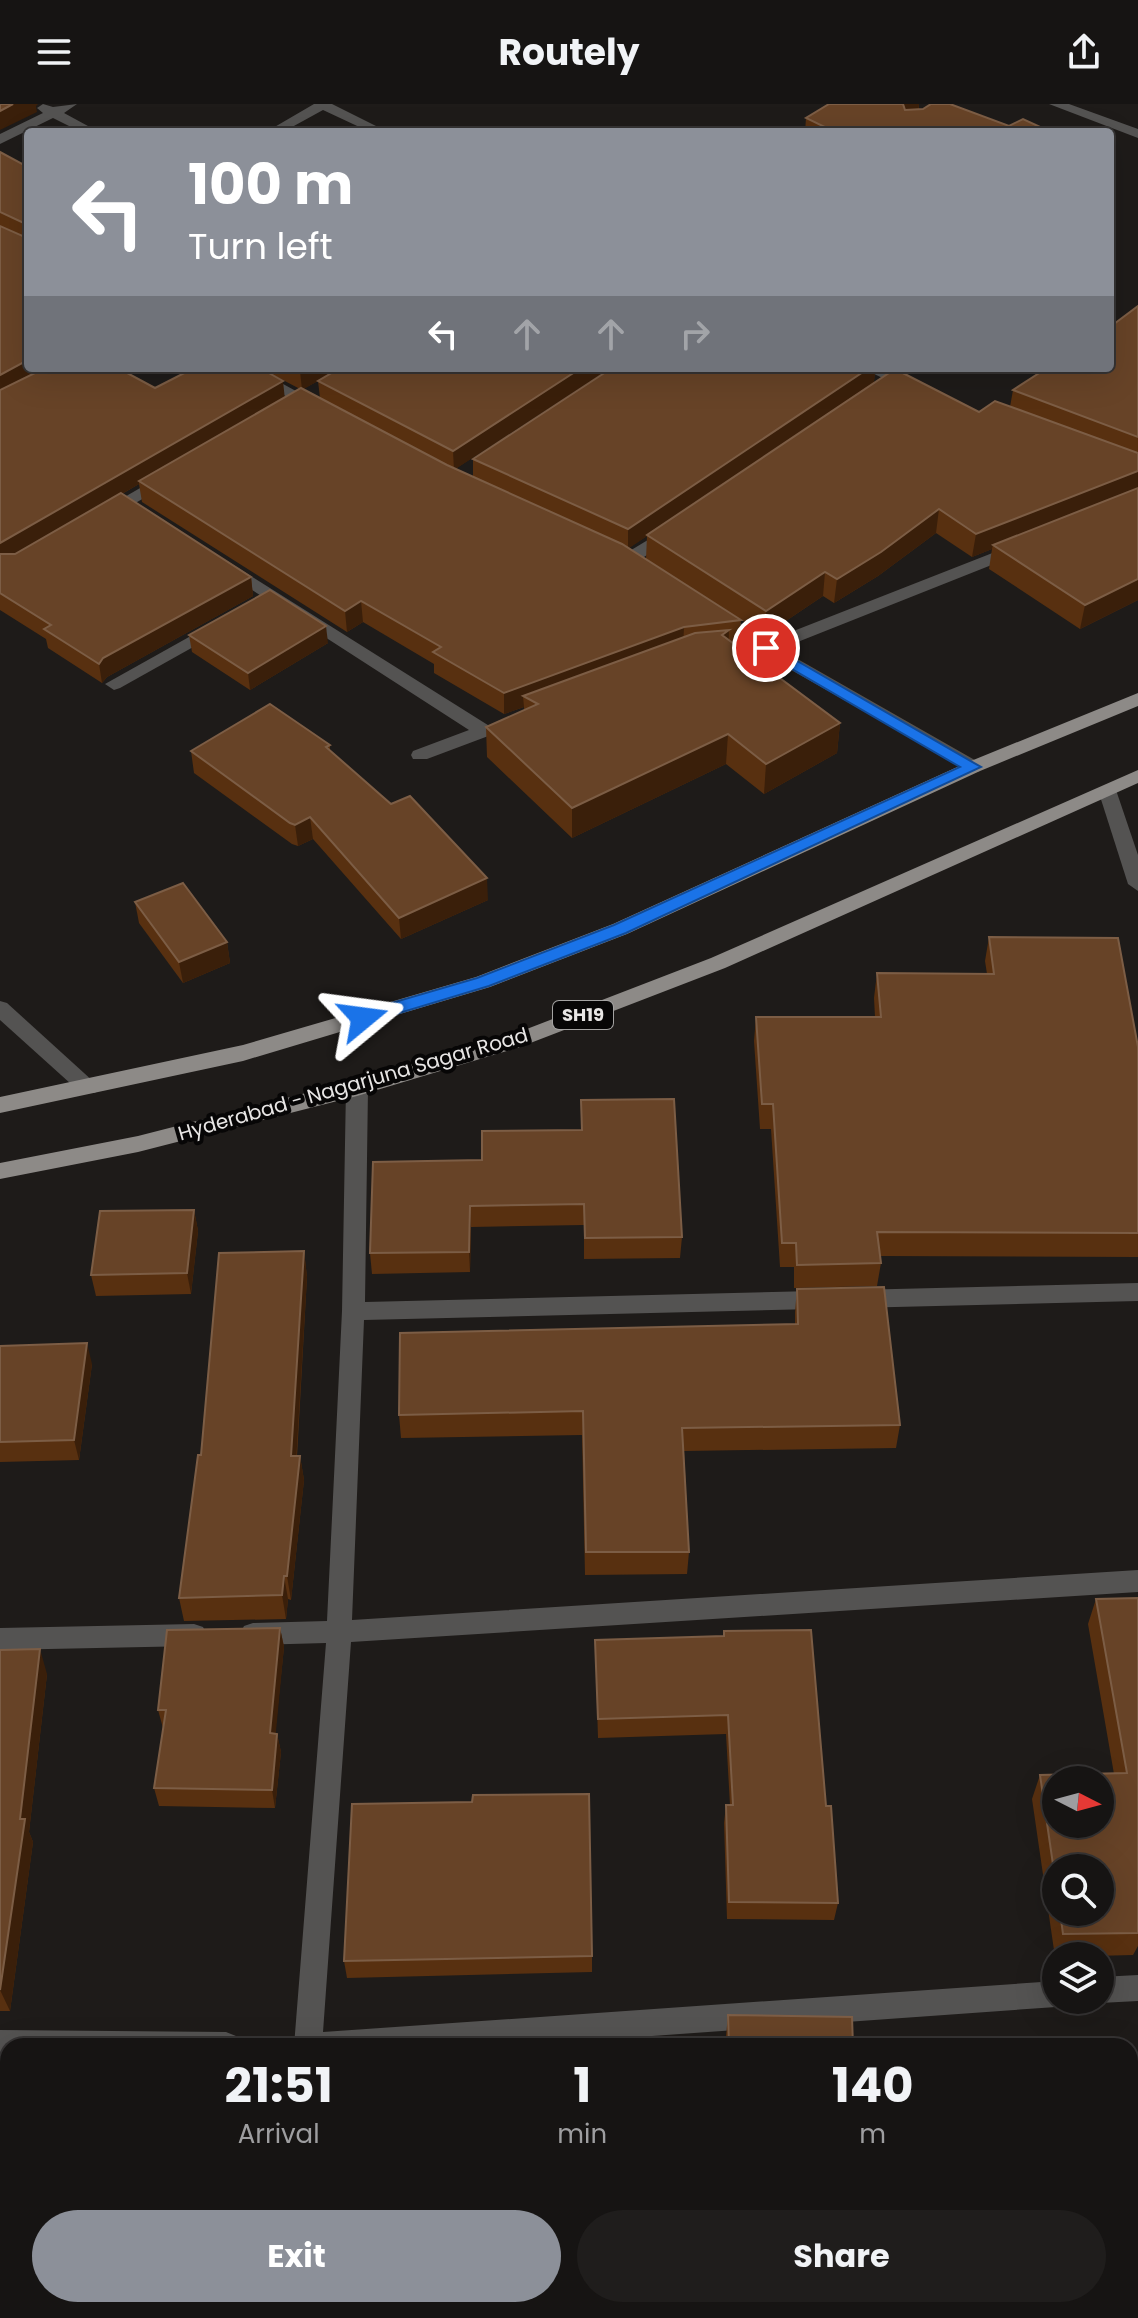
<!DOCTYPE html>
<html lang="en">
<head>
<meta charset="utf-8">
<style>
  body { margin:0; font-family:Poppins,sans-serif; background:#1f1d1c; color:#f1f3f6; height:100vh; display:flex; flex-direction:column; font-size:30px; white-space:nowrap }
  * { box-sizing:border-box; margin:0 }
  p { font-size:26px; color:#9e9ea0 }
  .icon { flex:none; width:44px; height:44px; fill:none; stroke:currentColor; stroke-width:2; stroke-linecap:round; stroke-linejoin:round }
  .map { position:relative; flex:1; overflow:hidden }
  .sheet { position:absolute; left:0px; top:1934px; width:1138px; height:280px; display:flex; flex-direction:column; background:#161413; border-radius:24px 24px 0 0; box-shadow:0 8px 32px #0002,0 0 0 2px #353333 }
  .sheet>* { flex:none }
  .top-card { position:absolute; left:24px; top:24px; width:1090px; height:244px; border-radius:8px; box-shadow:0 8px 32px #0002,0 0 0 2px #353333; background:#8c9099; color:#fff; overflow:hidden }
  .needle { width:52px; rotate:96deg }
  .tools { position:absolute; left:1042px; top:1662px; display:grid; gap:16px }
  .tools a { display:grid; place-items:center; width:72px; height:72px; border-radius:50%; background:#161413; box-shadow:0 8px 32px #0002,0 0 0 2px #353333; font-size:40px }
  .pin { position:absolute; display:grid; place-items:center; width:68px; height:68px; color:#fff; margin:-34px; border:4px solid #fff; border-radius:50%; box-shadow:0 2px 8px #0007 }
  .me { position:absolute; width:88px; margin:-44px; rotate:74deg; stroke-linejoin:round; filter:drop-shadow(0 0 6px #0008) }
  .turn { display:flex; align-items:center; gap:28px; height:168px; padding:0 32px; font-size:36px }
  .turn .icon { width:104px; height:104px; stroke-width:2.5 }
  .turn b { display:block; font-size:56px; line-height:68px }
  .lanes { display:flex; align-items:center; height:76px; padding:0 32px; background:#0003; justify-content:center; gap:40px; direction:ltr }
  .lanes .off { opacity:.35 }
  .eta { display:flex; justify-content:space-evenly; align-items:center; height:136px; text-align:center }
  .eta b { font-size:48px; font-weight:700; line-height:56px }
  .primary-button { display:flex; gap:16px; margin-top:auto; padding:16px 32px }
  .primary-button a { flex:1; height:92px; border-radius:48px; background:#8c9099; color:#fff; font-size:32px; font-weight:700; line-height:92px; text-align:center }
  .primary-button a+a { background:#1f1d1c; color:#f1f3f6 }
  header { display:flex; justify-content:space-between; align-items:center; height:104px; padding:0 32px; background:#161413; font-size:36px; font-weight:700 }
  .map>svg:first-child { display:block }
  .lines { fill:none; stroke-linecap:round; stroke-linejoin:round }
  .minor { fill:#545352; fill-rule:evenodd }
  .primary { fill:#8d8a87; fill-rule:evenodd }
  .wall { fill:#583010; fill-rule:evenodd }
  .shaded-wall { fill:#3a1f0a }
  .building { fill:#674327; stroke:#7c5d45; stroke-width:2; fill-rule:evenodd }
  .route { fill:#1a73e8; stroke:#114b97; stroke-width:2 }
  .labels { text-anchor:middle; stroke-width:8; stroke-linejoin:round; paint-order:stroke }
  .shield { fill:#070606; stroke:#a4a3a2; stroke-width:2 }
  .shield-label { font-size:18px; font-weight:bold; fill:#e8e6e5 }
  .street-label { font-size:20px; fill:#e8e6e5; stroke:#070606 }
</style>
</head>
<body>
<header><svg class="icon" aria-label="menu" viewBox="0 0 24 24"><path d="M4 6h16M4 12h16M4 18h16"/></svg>Routely<svg class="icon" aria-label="share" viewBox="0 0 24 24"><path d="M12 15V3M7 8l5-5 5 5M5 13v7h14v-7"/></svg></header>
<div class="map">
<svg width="1138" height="2214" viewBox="0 0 1138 2214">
  <rect width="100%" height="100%" fill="#1e1b19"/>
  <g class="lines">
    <!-- minor -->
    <g class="minor">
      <polygon points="43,0 53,3 77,0 64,9 99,28 81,28 53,14 0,40 0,30 43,9 37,4"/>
      <polygon points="314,0 332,0 388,28 370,28 323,6 283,28 266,28"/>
      <polygon points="1049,0 1069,0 1138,25 1138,34"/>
      <polygon points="234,264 254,264 325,303 317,308 311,306"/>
      <polygon points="862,264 883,264 921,283 919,286 907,286"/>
      <polygon points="166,369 172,370 174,374 172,378 111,413 105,414 97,409"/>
      <polygon points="671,422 677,423 679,427 677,431 635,459 623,459 620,455 623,451"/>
      <polygon points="1018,439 1027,444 1024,448 780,545 980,659 982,663 980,667 973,669 763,550 749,549 746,545 749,541 707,511 716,506 722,507 768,537"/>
      <polygon points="227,457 491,623 493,627 491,631 427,655 413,655 411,651 413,647 469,626 221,466 218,462 221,458"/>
      <polygon points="214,519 223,524 220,528 120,584 114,586 105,580"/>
      <polygon points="1107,680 1116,686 1138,751 1138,787 1128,780 1098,686"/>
      <polygon points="0,897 7,899 95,979 99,984 95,989 81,989 0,916"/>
      <polygon points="357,976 364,979 368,984 365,1198 1138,1179 1138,1197 364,1216 352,1516 1138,1466 1138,1488 351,1538 323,1928 1056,1877 1056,1896 1067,1896 1066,1900 1056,1903 513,1942 294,1942 326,1539 253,1541 244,1538 240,1530 244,1522 253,1519 327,1517 342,1207 346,984 350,979"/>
      <polygon points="194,1520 203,1523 207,1531 203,1539 194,1542 0,1546 0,1524"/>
      <polygon points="1138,1871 1138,1897 1100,1899 1091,1896 1100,1896 1100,1873"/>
      <polygon points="0,1926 226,1928 236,1932 240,1942 8,1942 8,1954 0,1954"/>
      <rect x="284" y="2206" width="30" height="8"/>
    </g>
    <!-- primary -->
    <g class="primary">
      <polygon points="1138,589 1138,602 980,667 627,830 490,883 243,957 0,1009 0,993 243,941 476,873 613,820 966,659"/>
      <polygon points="1138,666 1138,679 725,864 520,943 357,992 138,1048 0,1075 0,1059 138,1032 357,976 506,933 711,854"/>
    </g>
  </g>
  <!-- wall -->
  <g class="wall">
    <polygon points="919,0 919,5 1009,22 1051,28 805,28 806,14"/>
    <path d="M0,48L28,63V264L155,284L285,294L300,285L260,264H610L455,365L473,373V355L612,264H875L874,278L979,308L1010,303L1013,286L1110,264L1138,202V496L1080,525L989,465L992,445L972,453L936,429L878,472L834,499L823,492L765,531L646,455L647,432L628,444L741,516L739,538L732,539L840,619L837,649L764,690L726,660L572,734L487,653L486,623L524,606V603L504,610L434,569V560L363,518L347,528L142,398L139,380L122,390L251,473L253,492L107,573L102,579L48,544L46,535L0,506ZM327,272L318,277L320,294L303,285Z"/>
    <polygon points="189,531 328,539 250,586 192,548"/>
    <polygon points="330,641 330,647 488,796 401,835 313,735 298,742 292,740 194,669 191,647"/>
    <polygon points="135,798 227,838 230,859 183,879 139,819"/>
    <polygon points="989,833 1138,943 1138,1153 880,1152 881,1159 877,1182 794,1184 794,1163 780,1163 771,1025 760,1025 754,937 756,913 875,913 874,894 877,869 987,870 985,857"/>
    <polygon points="581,996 682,1133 680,1154 584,1155 584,1121 471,1123 470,1168 372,1170 370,1149 482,1056 581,1026"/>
    <polygon points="194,1106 198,1127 191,1190 96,1192 91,1171"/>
    <polygon points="304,1147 307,1173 297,1352 300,1352 304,1376 291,1496 288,1495 286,1515 184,1517 179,1494 201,1351"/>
    <polygon points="797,1185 900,1321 896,1344 684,1347 689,1448 687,1470 585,1471 582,1331 401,1334 399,1311 795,1220 795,1208"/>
    <polygon points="0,1242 92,1260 79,1356 0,1358"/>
    <path d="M1138,1494V1842L1133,1851L1055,1853L1032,1695L1040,1671L1114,1670L1088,1520L1096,1495ZM1056,1764L1100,1808H1056Z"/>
    <polygon points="280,1524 284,1543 275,1630 277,1630 281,1648 275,1704 159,1702 154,1684 163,1624 158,1606"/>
    <polygon points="724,1527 826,1702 838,1799 834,1816 727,1815 724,1719 726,1701 730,1701 726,1630 598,1634 595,1536 723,1532"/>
    <polygon points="0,1546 47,1570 29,1728 33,1738 10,1907 0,1907"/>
    <polygon points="592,1852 592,1868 347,1874 344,1857"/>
    <polygon points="728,1911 853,1942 726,1942 726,1932"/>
    <polygon points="1130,1964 1138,2022 1138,2146 1130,2146"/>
  </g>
  <!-- shaded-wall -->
  <g class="shaded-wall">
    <polygon points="13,0 38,0 36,2 37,8 0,26 0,7"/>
    <polygon points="903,0 919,0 918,14 900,26"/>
    <polygon points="28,256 28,264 53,264 0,292 0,271"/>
    <polygon points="305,264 341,264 302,286 300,267"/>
    <polygon points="581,264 610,264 454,366 453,347"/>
    <polygon points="866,264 875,264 874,278 628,445 628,425"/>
    <polygon points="283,277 285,296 139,377 139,380 0,460 0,463 0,439"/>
    <polygon points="1138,367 1138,389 993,441 992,445 972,453 976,430"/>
    <polygon points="939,405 936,429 878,472 834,499 837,475"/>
    <polygon points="825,468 823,492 765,531 766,507"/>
    <polygon points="251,473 253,492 107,573 102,579 99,560 103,554"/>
    <polygon points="1138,475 1138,496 1080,525 1085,501"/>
    <polygon points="361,497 363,518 347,528 345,507"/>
    <polygon points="326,522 328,539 250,586 248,569"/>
    <polygon points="684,523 683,544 523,592 524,603 504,610 504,589"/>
    <polygon points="729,526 728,556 722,531"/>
    <polygon points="840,619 837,649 764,690 766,660"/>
    <polygon points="728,630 726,660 572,734 572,704"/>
    <polygon points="310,713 313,735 298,742 295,721"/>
    <polygon points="487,774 488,796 401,835 399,814"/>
    <polygon points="227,838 230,859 183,879 179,858"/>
    <polygon points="470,1102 471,1123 470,1168 469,1148"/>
    <polygon points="194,1106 198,1127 191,1190 187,1169"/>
    <polygon points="304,1147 307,1173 295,1376 291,1352"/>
    <polygon points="87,1239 92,1260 79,1356 74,1336"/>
    <polygon points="300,1352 304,1376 291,1496 287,1472"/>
    <polygon points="284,1472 288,1495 286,1515 282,1491"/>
    <polygon points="280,1524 284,1543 274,1648 270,1629"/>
    <polygon points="40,1545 47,1570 29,1728 33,1738 10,1907 0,1886"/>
    <polygon points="277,1630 281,1648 275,1704 272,1686"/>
    <polygon points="179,2206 187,2206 186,2214 178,2214"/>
  </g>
  <!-- building -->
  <g class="building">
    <polygon points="0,0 13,0 0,7"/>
    <polygon points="829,0 903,0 905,6 923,5 931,0 950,0 1009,22 1023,15 1051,28 835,28 806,14"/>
    <polygon points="0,48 28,63 28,256 0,271 0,122 27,134 26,120 0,108"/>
    <polygon points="1138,202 1138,333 1013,286 1047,264 1110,264 1110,223"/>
    <polygon points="45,264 118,264 155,284 194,264 260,264 283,277 0,439 0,286"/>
    <polygon points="340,264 581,264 453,347 318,277"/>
    <polygon points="612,264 869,264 628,425 473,355"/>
    <polygon points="895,265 979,308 995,297 1138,349 1138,367 976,430 939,405 881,448 837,475 825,468 766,507 647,431"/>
    <polygon points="301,284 447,361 622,440 741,516 684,523 504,589 433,548 441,543 361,497 345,507 139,377"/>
    <polygon points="1138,384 1138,475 1085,501 993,441"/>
    <polygon points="121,389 251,473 103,554 99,560 44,525 51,521 0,489 0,450 15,450"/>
    <polygon points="270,486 326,522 248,569 189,531"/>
    <polygon points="729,526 722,531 840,619 766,660 728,630 572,704 486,623 538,600 523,592 695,529"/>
    <polygon points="270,600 330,641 326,643 391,700 410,692 487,774 399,814 310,713 295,721 290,719 191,647"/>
    <polygon points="183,779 227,838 179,858 135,798"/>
    <polygon points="989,833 1118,834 1138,943 1138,1129 877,1128 881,1159 797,1161 796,1139 782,1139 773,1000 762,1000 756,913 881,913 877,869 994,870"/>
    <polygon points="674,995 682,1133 585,1134 584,1100 470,1102 469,1148 370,1149 373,1058 482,1056 482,1027 582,1026 581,996"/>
    <polygon points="194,1106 187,1169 91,1171 100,1107"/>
    <polygon points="304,1147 291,1352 300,1352 287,1472 284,1472 282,1491 179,1494 198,1351 201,1351 219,1149"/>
    <polygon points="884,1183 900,1321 682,1324 689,1448 586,1448 583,1307 399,1311 400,1229 798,1220 797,1185"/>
    <polygon points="87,1239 74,1336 0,1338 0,1242"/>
    <path d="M1138,1494V1829L1063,1830L1060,1808H1100V1764H1056V1781L1040,1671L1127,1669L1096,1495ZM1056,1676H1100V1720H1056Z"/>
    <polygon points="280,1524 270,1629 277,1630 272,1686 154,1684 166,1606 158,1606 167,1526"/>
    <polygon points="811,1526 826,1702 831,1702 838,1799 729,1798 726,1701 733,1701 728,1611 598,1615 595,1536 724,1532 724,1527"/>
    <polygon points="40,1545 20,1715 25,1715 0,1886 0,1546"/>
    <polygon points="589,1690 592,1852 344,1857 352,1700 472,1698 473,1691"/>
    <polygon points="728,1911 852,1913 853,1942 729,1942"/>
    <polygon points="1008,1938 1126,1939 1127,1942 1008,1942"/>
    <polygon points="0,1962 8,1962 8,2206 179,2206 178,2214 0,2214"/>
    <polygon points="1130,1964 1138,2022 1138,2128 1130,2128"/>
    <polygon points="316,2206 597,2206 597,2214 315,2214"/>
    <rect x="733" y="2206" width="140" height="8"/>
  </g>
  <!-- route -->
  <polygon class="route" points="766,539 981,663 626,829 489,882 363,920 357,918 354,914 357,909 477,874 614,821 960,663 761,547 759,544"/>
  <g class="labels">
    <!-- shield labels -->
    <rect class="shield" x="553" y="897" width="60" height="28" rx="6"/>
    <g class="shield-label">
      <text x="583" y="917">SH19</text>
    </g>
    <!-- street labels -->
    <g class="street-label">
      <text transform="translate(353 980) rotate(-16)" y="7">Hyderabad - Nagarjuna Sagar Road</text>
    </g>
  </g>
</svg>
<div class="tools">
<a><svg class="needle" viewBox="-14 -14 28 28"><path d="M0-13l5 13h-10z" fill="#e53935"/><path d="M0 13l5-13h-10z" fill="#9e9ea0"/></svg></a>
<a><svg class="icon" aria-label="search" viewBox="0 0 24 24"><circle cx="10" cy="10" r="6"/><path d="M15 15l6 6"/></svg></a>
<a><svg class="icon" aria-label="layers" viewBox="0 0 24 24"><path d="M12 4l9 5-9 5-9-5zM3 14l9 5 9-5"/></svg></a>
</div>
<div class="pin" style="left:766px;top:544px;background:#d93025"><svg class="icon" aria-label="arrive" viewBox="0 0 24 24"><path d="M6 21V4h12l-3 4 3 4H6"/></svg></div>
<svg class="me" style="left:363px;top:914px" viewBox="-20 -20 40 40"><path d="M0-17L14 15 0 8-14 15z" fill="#1a73e8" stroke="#fff" stroke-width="4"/></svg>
<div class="top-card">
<div class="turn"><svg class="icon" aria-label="left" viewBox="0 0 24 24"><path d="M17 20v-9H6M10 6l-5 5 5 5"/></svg><div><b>100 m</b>Turn left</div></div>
<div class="lanes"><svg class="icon" aria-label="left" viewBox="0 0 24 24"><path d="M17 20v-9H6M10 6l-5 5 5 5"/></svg><svg class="icon off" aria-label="ahead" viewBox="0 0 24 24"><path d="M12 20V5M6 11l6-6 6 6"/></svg><svg class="icon off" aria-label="ahead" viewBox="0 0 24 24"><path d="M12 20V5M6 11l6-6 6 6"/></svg><svg class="icon off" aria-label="right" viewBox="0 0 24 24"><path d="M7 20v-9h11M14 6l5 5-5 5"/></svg></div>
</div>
<section class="sheet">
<div class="eta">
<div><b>21:51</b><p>Arrival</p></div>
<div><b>1</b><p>min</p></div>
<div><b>140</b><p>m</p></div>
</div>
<div class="primary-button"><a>Exit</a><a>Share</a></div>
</section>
</div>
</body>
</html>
